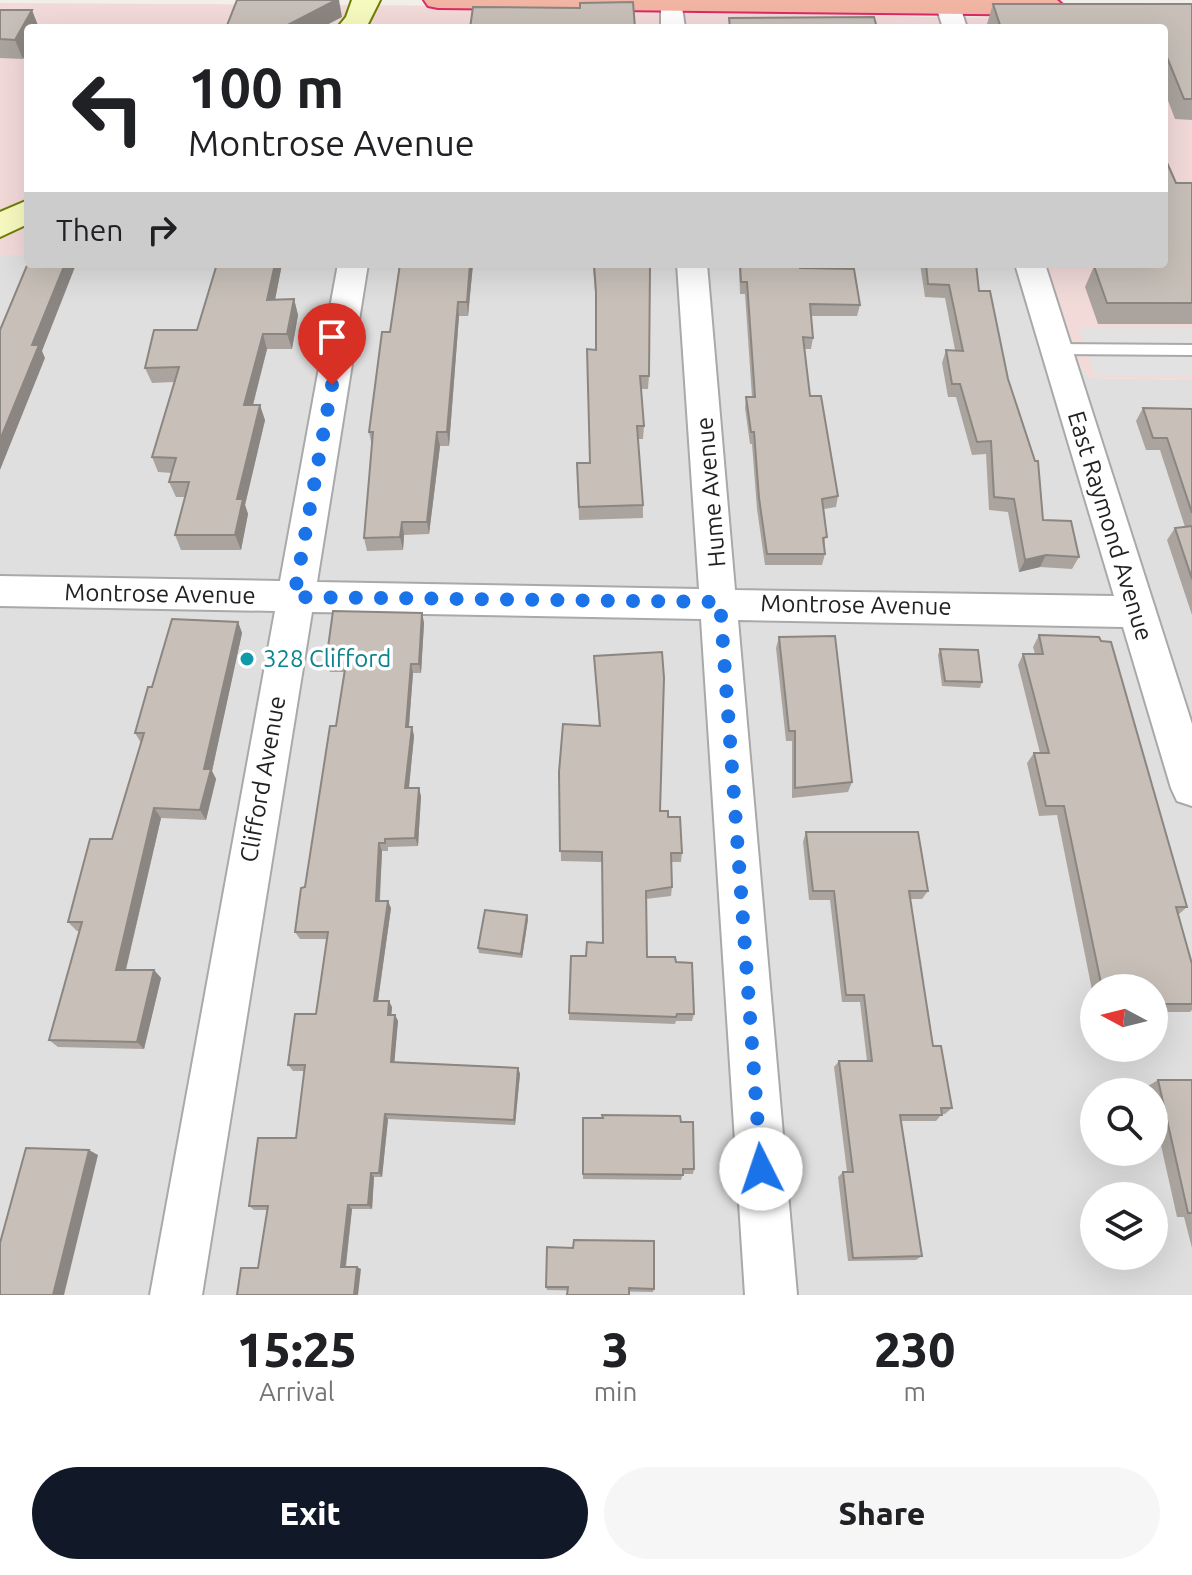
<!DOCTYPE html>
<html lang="en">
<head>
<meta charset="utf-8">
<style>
  body { margin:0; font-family:Ubuntu,sans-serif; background:#f6f6f6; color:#202124; height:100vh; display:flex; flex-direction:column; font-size:30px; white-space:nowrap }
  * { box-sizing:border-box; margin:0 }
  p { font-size:26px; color:#757577 }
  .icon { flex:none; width:44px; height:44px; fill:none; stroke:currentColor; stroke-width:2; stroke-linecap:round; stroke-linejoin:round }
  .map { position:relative; height:1295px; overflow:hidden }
  .side { display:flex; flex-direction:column; background:#fff; flex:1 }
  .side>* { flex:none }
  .guide { position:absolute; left:24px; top:24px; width:1144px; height:244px; border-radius:8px; box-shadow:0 8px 32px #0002; background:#fff; color:#202124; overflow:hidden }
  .needle { width:52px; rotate:277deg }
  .buttons { position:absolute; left:1080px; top:974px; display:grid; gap:16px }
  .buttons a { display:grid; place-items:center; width:88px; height:88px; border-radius:50%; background:#fff; box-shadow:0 8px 32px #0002; font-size:40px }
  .pin { position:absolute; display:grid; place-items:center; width:68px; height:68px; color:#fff; margin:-82px -34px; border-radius:50% 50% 50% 0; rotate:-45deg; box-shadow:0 0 8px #0007 }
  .pin .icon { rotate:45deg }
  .me { position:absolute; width:88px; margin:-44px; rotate:356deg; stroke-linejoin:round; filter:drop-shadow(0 0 6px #0008) }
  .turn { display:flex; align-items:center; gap:28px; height:168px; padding:0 32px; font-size:36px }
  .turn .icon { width:104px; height:104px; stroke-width:2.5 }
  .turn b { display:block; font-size:56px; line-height:68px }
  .then { display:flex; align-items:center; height:76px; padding:0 32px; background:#0003; gap:16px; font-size:30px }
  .eta { display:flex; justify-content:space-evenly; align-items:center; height:136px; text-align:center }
  .eta b { font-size:48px; font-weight:800; line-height:56px }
  .primary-button { display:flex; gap:16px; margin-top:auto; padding:16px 32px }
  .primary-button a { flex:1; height:92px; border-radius:48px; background:#111827; color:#fff; font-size:32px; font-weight:800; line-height:92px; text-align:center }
  .primary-button a+a { background:#f6f6f6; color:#202124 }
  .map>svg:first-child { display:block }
  .residential { fill:#e0dfdf; fill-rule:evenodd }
  .commercial { fill:#f2dad9 }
  .parking { fill:#e2e2e2 }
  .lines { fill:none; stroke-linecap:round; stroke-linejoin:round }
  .service-casing { stroke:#a9a9a9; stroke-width:4 }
  .minor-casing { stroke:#a9a9a9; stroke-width:4 }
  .secondary-casing { stroke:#707d05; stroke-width:4 }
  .trunk-casing { stroke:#dc2a67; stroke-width:4 }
  .service { fill:#fff; fill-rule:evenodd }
  .minor { fill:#fff; fill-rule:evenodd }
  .secondary { fill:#f7fabf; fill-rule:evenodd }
  .trunk { fill:#f2b4a3; fill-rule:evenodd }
  .wall { fill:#aba49e }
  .shaded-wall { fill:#8b8681 }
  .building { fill:#c7bfb8; stroke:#8b8681; stroke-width:2 }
  .route { stroke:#1a73e8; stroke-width:14; stroke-dasharray:0 25.2 }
  .culture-dot { fill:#0f9aa8; stroke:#fff; stroke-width:3 }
  .labels { text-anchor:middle; stroke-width:7; stroke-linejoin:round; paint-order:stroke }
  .street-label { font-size:24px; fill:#222; stroke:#fff }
  .culture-label { font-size:24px; fill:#0d838f; stroke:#fff; text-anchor:start }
</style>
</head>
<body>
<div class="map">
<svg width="1192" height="1295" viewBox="0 0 1192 1295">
  <rect width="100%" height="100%" fill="#f2efe9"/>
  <!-- residential -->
  <path class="residential" d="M0,255H28V264H1010L1089,378L1192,380V1295H0ZM1094,988H1154V1048H1094ZM1094,1092H1154V1152H1094ZM1094,1196H1154V1256H1094Z"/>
  <!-- commercial -->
  <polygon class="commercial" points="0,3 652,7 926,17 1192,20 1192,380 1089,378 1010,264 1164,264 1164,28 28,28 28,255 0,255"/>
  <!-- parking -->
  <polygon class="parking" points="1079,327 1192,328 1192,375 1095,375"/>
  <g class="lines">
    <defs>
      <polygon id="service" points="1055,344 1192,345 1192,355 1055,354 1048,349"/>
      <g id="minor">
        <polygon points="661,0 681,0 685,28 661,28"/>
        <polygon points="953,0 960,6 967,28 943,28 936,6 939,1"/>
        <polygon points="338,264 368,264 317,582 699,589 677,264 707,264 735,590 1114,596 1015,264 1045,264 1192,724 1192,806 1177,801 1171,788 1123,627 738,620 797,1295 745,1295 701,619 312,612 202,1295 150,1295 275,611 0,606 0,576 280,581"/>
      </g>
      <g id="secondary">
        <polygon points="352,0 380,0 366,28 337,28 346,17"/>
        <polygon points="28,200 28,224 0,237 0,212"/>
      </g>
      <polygon id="trunk" points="424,0 1057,0 1065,7 1061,13 1051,15 438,8 428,6"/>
    </defs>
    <!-- service casing -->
    <use href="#service" class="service-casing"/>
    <!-- minor casing -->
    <use href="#minor" class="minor-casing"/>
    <!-- secondary casing -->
    <use href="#secondary" class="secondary-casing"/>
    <!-- trunk casing -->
    <use href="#trunk" class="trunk-casing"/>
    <!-- service -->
    <use href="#service" class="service"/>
    <!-- minor -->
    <use href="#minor" class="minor"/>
    <!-- secondary -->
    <use href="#secondary" class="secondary"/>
    <!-- trunk -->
    <use href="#trunk" class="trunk"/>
  </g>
  <!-- wall -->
  <g class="wall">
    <polygon points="993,4 1192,4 1192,120 1175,119 1164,90 1164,28 988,28 987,24"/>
    <polygon points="0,10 28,28 28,49 23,59 0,58"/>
    <polygon points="1176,183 1192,183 1192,324 1098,324 1085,287 1094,266 1098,266 1098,264 1164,264"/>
    <polygon points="216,264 282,264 275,300 294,299 298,315 292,349 267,349 253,405 265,420 245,505 248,514 241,550 181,550 175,535 185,497 176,497 169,482 172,473 158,472 152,457 174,382 152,383 145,368 197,330"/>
    <polygon points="400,264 473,264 468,316 459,316 449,446 440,446 429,534 404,535 403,550 367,551 364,538 372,446 369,432 390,332"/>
    <polygon points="581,264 629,264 649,376 648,389 641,389 644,426 643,439 638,439 643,505 643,518 579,520 577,463 590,463 596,350 596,304 593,268 581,268"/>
    <polygon points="739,264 800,264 800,268 860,305 857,316 811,316 813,338 811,349 805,349 810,396 838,496 836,507 824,509 825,554 822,565 765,565 757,509 752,444 750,444 745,408 746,397 752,397 745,294 740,294"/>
    <polygon points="920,264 976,264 979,291 1008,379 1043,520 1079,557 1072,569 1040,567 1019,572 1008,512 989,510 986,454 972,455 956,397 948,397 942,363 946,350 955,350 945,298 925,297"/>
    <polygon points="1143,408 1192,409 1192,615 1167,540 1175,528 1185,527 1160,450 1146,450 1136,421"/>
    <polygon points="422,613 424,623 421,673 413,673 409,727 412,727 414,736 409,788 421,796 418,846 388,847 388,851 382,851 380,901 391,908 378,1001 392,1007 391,1015 395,1015 398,1021 394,1062 518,1068 520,1074 515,1125 388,1119 382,1177 374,1177 372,1209 352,1209 346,1267 361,1269 258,1268 267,1210 254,1210 249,1206 296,1138 304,1071 293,1071 288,1065 316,1014 327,939 300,939 295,932 305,887 336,726 345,672 330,672 326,662"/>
    <polygon points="238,622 242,633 212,771 216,779 206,820 161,818 126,970 154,970 161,978 144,1049 58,1047 49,1040 79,931 77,931 68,922 112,839 141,743 135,733 152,687"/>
    <polygon points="1039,635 1187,907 1178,915 1192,964 1192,1010 1190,1012 1154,1012 1154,988 1094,988 1094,1000 1057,815 1039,816 1027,763 1034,753 1040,753 1018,665 1023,654 1035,654 1033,647"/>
    <polygon points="779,637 852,782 848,792 792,798 792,741 786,741 776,648"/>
    <polygon points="940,649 982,682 980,688 942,686 938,655"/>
    <polygon points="594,656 660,811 668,817 682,853 681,862 671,862 672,887 671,896 646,899 647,957 676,962 694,1014 692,1021 676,1021 675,1024 569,1020 569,1013 586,956 602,943 602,862 561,861 559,772 599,726"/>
    <polygon points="806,832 928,891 922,899 910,899 933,1046 952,1108 945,1114 942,1114 936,1121 901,1121 922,1256 916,1260 848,1261 838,1177 843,1172 847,1172 834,1067 839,1061 867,1061 860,1002 842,1002 830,900 809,900 803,842"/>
    <polygon points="527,915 528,919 522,958 479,953 478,948"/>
    <polygon points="1158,1080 1192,1080 1192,1248 1184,1217 1177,1217 1154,1114 1154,1092 1149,1092 1148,1086"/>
    <polygon points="583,1118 681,1122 694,1169 693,1174 683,1174 681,1180 583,1179"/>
    <polygon points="546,1287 654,1289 653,1292 547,1290"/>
  </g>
  <!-- shaded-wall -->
  <g class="shaded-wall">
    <polygon points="336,0 339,0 342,17 321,28 282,28"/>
    <polygon points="32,10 39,28 28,28 28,49 23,59 15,40"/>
    <polygon points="65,264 73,264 75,267 42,351 45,358 0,470 0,440 32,345"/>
    <polygon points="275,264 282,264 272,315 267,300"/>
    <polygon points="470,264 473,264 468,316 467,302"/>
    <polygon points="294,299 298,315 292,349 287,334"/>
    <polygon points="458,302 459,316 449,446 447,432"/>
    <polygon points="263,334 267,349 249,420 244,405"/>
    <polygon points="260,405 265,420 245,505 248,514 241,550 235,535 237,499"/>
    <polygon points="437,432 440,446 429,534 427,522"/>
    <polygon points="402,522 404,535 403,550 400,537"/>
    <polygon points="1046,555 1040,567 1019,572 1025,560"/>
    <polygon points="422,613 424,623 421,673 419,664"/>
    <polygon points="238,622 242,633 212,771 216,779 206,820 200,810 204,769"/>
    <polygon points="411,664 413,673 408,736 406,727"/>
    <polygon points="412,727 414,736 408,796 405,788"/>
    <polygon points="419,788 421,796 418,846 415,838"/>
    <polygon points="154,808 161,818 124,977 116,970"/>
    <polygon points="379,843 382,851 379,908 376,901"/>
    <polygon points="388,901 391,908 377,1007 374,1001"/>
    <polygon points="527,915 528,919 522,958 521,954"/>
    <polygon points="154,970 161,978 144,1049 137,1042"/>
    <polygon points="389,1001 392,1007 391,1021 388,1015"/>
    <polygon points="395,1015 398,1021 394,1067 391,1062"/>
    <polygon points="518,1068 520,1074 515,1125 514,1120"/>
    <polygon points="385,1114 388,1119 382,1177 379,1173"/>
    <polygon points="89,1150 98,1155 64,1295 53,1295"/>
    <polygon points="371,1173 374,1177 372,1209 368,1205"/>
    <polygon points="348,1205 352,1209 345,1270 341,1267"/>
    <polygon points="357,1267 361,1269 358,1295 354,1295"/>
  </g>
  <!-- building -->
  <g class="building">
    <polygon points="237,0 336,0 282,28 226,28"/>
    <polygon points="633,2 635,28 470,28 473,7 580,8 580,3"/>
    <polygon points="993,4 1192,4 1192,99 1184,99 1164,50 1164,28 1001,28"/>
    <polygon points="0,10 32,10 15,40 0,39"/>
    <polygon points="874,17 877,28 730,28 729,18"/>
    <polygon points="1164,156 1176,183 1192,183 1192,303 1107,303 1094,266 1115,266 1115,264 1164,264"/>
    <polygon points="28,263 65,264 32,345 39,345 0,440 0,330"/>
    <polygon points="217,264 275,264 267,300 294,299 287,334 263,334 244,405 260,405 237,499 243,499 235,535 175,535 189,482 169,482 176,458 152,457 179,367 145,368 154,330 197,330"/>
    <polygon points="400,264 470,264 467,302 458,302 447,432 437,432 427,522 402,522 400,537 364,538 373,432 369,432 382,332 390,332"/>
    <polygon points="594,264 629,264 629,267 650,267 649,376 640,376 644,426 637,426 643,505 579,507 577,463 590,463 587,349 596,350 596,292"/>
    <polygon points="740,264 800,264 800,268 854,269 860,305 810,304 813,338 803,337 810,396 821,396 838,496 822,499 827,537 823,538 825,554 767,554 759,498 754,432 751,432 746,397 755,397 747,282 741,282"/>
    <polygon points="926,264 976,264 979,291 990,291 1008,379 1035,461 1038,461 1043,520 1071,521 1079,557 1046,555 1025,560 1014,499 994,497 991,441 977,442 960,384 952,384 946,350 963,351 949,285 928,284"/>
    <polygon points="1143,408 1192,409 1192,513 1167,438 1153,438"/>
    <polygon points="1192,526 1192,579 1175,528"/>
    <polygon points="333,611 422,613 419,664 411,664 406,727 412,727 405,788 419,788 415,838 385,839 385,843 379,843 376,901 388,901 374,1001 389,1001 388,1015 395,1015 391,1062 518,1068 514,1120 385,1114 379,1173 371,1173 368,1205 348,1205 341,1267 357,1267 354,1295 237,1295 241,1268 258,1268 268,1206 249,1206 258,1138 296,1138 305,1065 288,1065 295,1014 316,1014 328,932 295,932 301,888 305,887 330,726 336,726 346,663 326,662"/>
    <polygon points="172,619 238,622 204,769 211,769 200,810 154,808 116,970 154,970 137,1042 49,1040 82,922 68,922 90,839 112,839 144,733 135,733 148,687 152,687"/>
    <polygon points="1039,635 1099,637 1101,641 1111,642 1187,907 1176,907 1192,964 1192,1004 1154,1004 1154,988 1102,988 1064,806 1046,806 1034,753 1049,753 1023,654 1043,654"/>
    <polygon points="835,636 852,782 795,788 795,731 789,731 779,637"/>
    <polygon points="940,649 978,650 982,682 945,681"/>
    <polygon points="662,652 664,678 660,811 668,811 668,817 680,817 682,853 671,853 672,887 646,891 647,957 675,957 676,962 692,963 694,1014 677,1014 676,1017 569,1013 571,956 586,956 587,942 603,943 602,852 560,851 559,772 563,724 600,726 594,656"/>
    <polygon points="806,832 918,832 928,891 909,891 933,1046 941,1046 952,1108 941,1108 942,1115 900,1115 922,1256 853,1258 843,1172 853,1172 839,1061 872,1061 864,995 846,995 834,891 813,891"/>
    <polygon points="485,910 527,915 521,954 478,948"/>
    <polygon points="1158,1080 1192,1080 1192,1213 1188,1213"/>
    <polygon points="602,1115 680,1116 681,1122 693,1122 694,1169 683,1169 683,1175 583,1174 583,1118 603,1118"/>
    <polygon points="26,1148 89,1150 53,1295 0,1295 0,1243"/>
    <polygon points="574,1240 654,1241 654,1289 629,1288 629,1295 567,1295 568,1287 546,1287 547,1247 573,1248"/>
  </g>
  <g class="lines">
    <!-- route -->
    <polyline class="route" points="332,385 294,597 720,602 761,1169"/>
  </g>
  <!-- markers -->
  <circle class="culture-dot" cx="247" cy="659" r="8"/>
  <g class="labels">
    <!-- street labels -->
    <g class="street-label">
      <text transform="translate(711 492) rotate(-95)" y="8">Hume Avenue</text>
      <text transform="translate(1110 526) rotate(73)" y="8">East Raymond Avenue</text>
      <text transform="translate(160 594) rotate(1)" y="8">Montrose Avenue</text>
      <text transform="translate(856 605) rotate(1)" y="8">Montrose Avenue</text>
      <text transform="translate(263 779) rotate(-80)" y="8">Clifford Avenue</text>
    </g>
    <!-- culture labels -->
    <g class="culture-label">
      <text x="263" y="667">328 Clifford</text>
    </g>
  </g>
</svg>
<div class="buttons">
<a><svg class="needle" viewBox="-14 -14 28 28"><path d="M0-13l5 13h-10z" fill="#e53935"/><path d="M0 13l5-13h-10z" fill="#757577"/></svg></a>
<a><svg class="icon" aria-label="search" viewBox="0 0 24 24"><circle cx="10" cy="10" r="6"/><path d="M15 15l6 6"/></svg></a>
<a><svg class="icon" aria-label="layers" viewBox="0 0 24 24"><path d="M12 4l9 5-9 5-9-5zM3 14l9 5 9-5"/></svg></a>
</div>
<div class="pin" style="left:332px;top:385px;background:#d93025"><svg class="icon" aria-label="arrive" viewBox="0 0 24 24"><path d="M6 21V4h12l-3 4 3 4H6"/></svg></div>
<svg class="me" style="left:761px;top:1169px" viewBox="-20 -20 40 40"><circle r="19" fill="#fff"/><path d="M0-13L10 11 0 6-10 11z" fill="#1a73e8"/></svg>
<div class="guide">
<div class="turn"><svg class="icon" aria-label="left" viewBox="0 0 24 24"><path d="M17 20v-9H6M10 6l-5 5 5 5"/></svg><div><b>100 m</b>Montrose Avenue</div></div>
<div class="then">Then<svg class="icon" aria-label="right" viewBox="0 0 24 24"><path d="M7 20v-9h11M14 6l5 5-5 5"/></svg></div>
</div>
</div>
<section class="side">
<div class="eta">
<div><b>15:25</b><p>Arrival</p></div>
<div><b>3</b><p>min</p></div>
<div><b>230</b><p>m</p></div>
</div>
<div class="primary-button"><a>Exit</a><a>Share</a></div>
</section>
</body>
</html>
